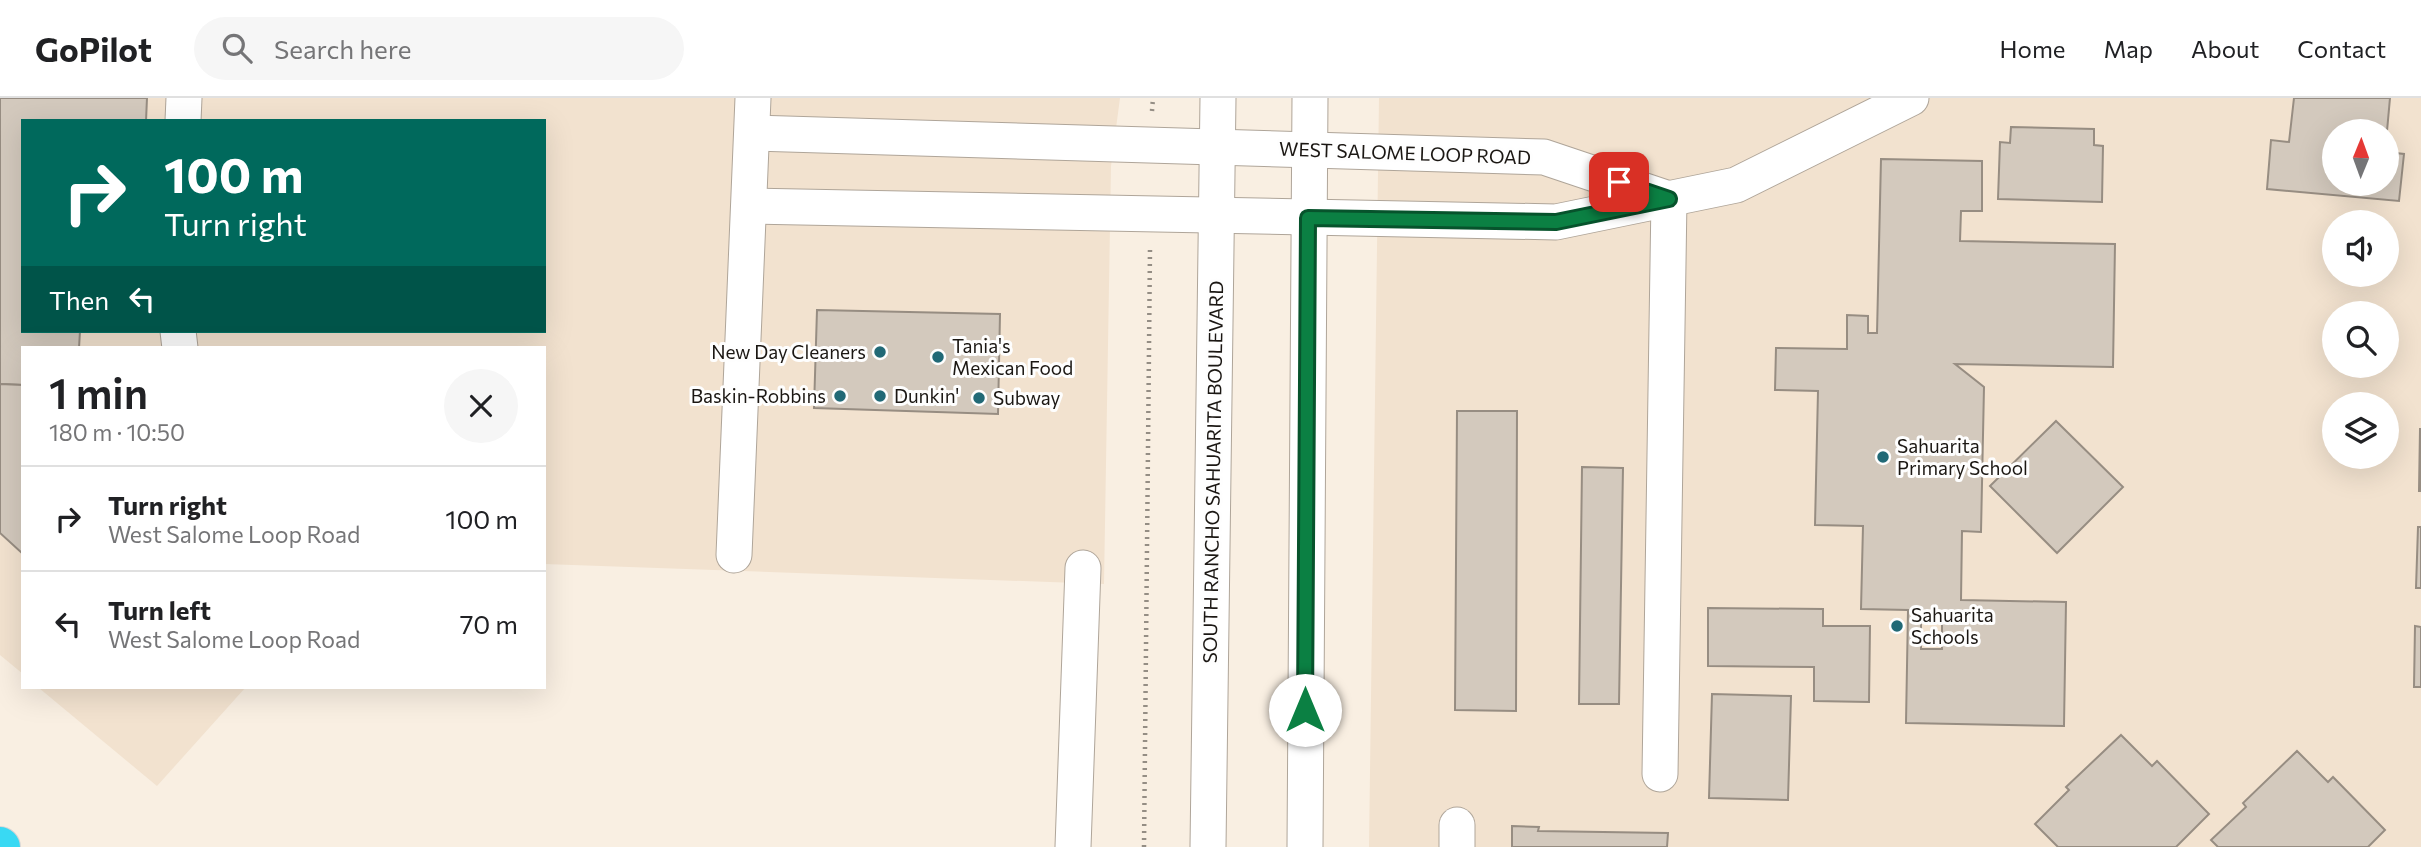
<!DOCTYPE html>
<html lang="en">
<head>
<meta charset="utf-8">
<style>
  body { margin:0; font-family:Commissioner,sans-serif; background:#f6f6f6; color:#202124; height:100vh; display:flex; flex-direction:column; font-size:26px; white-space:nowrap }
  * { box-sizing:border-box; margin:0 }
  p { font-size:23px; color:#757577 }
  .icon { flex:none; width:38px; height:38px; fill:none; stroke:currentColor; stroke-width:2; stroke-linecap:round; stroke-linejoin:round }
  .map { position:relative; flex:1; overflow:hidden }
  .sheet { position:absolute; left:21px; top:248px; width:525px; height:343px; display:flex; flex-direction:column; background:#fff; border-radius:0px; box-shadow:0 7px 28px #0002 }
  .sheet>* { flex:none }
  .hud { position:absolute; left:21px; top:21px; width:525px; height:214px; border-radius:0px; box-shadow:0 7px 28px #0002; background:#00695c; color:#fff; overflow:hidden }
  .needle { width:46px; rotate:1deg }
  .fabs { position:absolute; left:2322px; top:21px; display:grid; gap:14px }
  .fabs a { display:grid; place-items:center; width:77px; height:77px; border-radius:50%; background:#fff; box-shadow:0 7px 28px #0002; font-size:35px }
  .pin { position:absolute; display:grid; place-items:center; width:60px; height:60px; color:#fff; margin:-30px; border-radius:14px; box-shadow:0 4px 10px #0006 }
  .me { position:absolute; width:77px; margin:-38px; rotate:0deg; stroke-linejoin:round; filter:drop-shadow(0 0 5px #0008) }
  .turn { display:flex; align-items:center; gap:24px; height:147px; padding:0 28px; font-size:32px }
  .turn .icon { width:91px; height:91px; stroke-width:2.5 }
  .turn b { display:block; font-size:49px; line-height:60px }
  .then { display:flex; align-items:center; height:66px; padding:0 28px; background:#0003; gap:14px; font-size:26px }
  .round { display:grid; place-items:center; flex:none; width:74px; height:74px; border-radius:37px; background:#f6f6f6 }
  .summary { display:flex; align-items:center; justify-content:space-between; height:119px; padding:0 28px }
  h1 { font-size:42px; font-weight:600; line-height:52px }
  ul { padding:0; list-style:none }
  li { display:flex; align-items:center; gap:21px; height:105px; padding:0 28px; border-top:2px solid #e0e0e0 }
  li div { flex:1 }
  li b { display:block; font-size:26px }
  li em { font-style:normal }
  header { display:flex; align-items:center; gap:42px; box-sizing:border-box; height:98px; padding:0 35px; background:#fff; border-bottom:2px solid #e0e0e0 }
  header strong { font-size:33px }
  nav { display:flex; gap:38px; margin-inline-start:auto; font-size:24px }
  .search { width:490px; height:63px; background:#f6f6f6; display:flex; align-items:center; gap:18px; box-sizing:border-box; padding:0 24px; border-radius:38px; color:#757577; font-size:26px }
  .map>svg:first-child { display:block }
  .built { fill:#f2e2cf; fill-rule:evenodd }
  .building { fill:#d3c9bd; stroke:#978d82; stroke-width:2; fill-rule:evenodd }
  .lines { fill:none; stroke-linecap:round; stroke-linejoin:round }
  .minor-casing { stroke:#afa599; stroke-width:37 }
  .highway-casing { stroke:#d6d5d5; stroke-width:40 }
  .path { stroke:#948d84; stroke-width:4.5; stroke-dasharray:2 5; stroke-linecap:butt }
  .minor { stroke:#fff; stroke-width:35 }
  .highway { stroke:#39d9f3; stroke-width:38 }
  .route-casing { stroke:#07532c; stroke-width:18 }
  .route { stroke:#0b8043; stroke-width:12 }
  .poi-dot { fill:#216976; stroke:#fefefe; stroke-width:2.5 }
  .labels { text-anchor:middle; stroke-width:6; stroke-linejoin:round; paint-order:stroke }
  .street-label { font-size:19px; fill:#1b1713; stroke:#fefefe }
  .poi-label { font-size:19px; fill:#1b1713; stroke:#fefefe; text-anchor:start }
</style>
</head>
<body>
<header>
<strong>GoPilot</strong>
<div class="search"><svg class="icon" aria-label="search" viewBox="0 0 24 24"><circle cx="10" cy="10" r="6"/><path d="M15 15l6 6"/></svg>Search here</div>
<nav><a>Home</a><a>Map</a><a>About</a><a>Contact</a></nav>
</header>
<div class="map">
<svg width="2421" height="749" viewBox="0 0 2421 749">
  <rect width="100%" height="100%" fill="#f9efe2"/>
  <!-- built -->
  <g class="built">
    <path d="M0,0H1120L1111,68L1104,486L544,466V250H23V576L0,557ZM23,23H544V233H23Z"/>
    <path d="M1379,0H2421V749H1369ZM2334,33H2387V86H2334ZM2334,124H2387V177H2334ZM2334,215H2387V268H2334ZM2334,306H2387V359H2334Z"/>
    <polygon points="39,590 245,590 157,688"/>
  </g>
  <!-- building -->
  <g class="building">
    <polygon points="0,0 147,0 146,23 23,23 23,233 80,233 79,250 23,250 23,287 0,286"/>
    <polygon points="2294,0 2390,0 2387,33 2334,33 2334,86 2387,86 2387,54 2404,56 2399,103 2267,91 2271,42 2289,44"/>
    <polygon points="2011,29 2094,31 2094,47 2103,48 2102,104 1998,101 2000,44 2010,45"/>
    <path d="M1881,61L1982,63V113H1961L1960,143L2115,146L2113,269L1955,266L1984,289L1981,434L1962,433L1961,502L2066,504L2064,628L1906,625L1908,512L1861,511L1863,428L1815,427L1818,293L1775,292L1776,250L1847,251V217L1868,218V235H1877ZM1921,514H1942V551H1921Z"/>
    <polygon points="817,212 1000,216 998,316 814,310"/>
    <polygon points="0,286 23,287 23,456 0,435"/>
    <polygon points="1457,313 1517,313 1516,613 1455,612"/>
    <polygon points="2056,323 2123,389 2057,455 1990,388"/>
    <polygon points="2420,331 2421,331 2421,393 2419,393"/>
    <polygon points="1582,369 1623,370 1619,606 1579,606"/>
    <polygon points="2418,429 2421,429 2421,490 2416,490"/>
    <polygon points="1708,510 1823,511 1823,528 1870,528 1869,604 1814,603 1814,569 1708,568"/>
    <polygon points="2415,528 2421,529 2421,589 2414,589"/>
    <polygon points="1712,596 1791,598 1788,702 1709,700"/>
    <polygon points="2121,637 2152,668 2157,663 2209,716 2176,749 2058,749 2035,726 2069,692 2066,689"/>
    <polygon points="2297,653 2328,684 2333,679 2385,732 2368,749 2218,749 2211,742 2246,709 2243,705"/>
    <polygon points="1512,728 1539,729 1538,733 1668,735 1667,749 1512,749"/>
  </g>
  <g class="lines">
    <defs>
      <g id="minor">
        <polyline points="183,23 184,0"/>
        <polyline points="753,35 1544,59 1669,101"/>
        <polyline points="751,108 1556,124 1736,87 1911,0"/>
        <polyline points="178,233 180,250"/>
        <polyline points="734,457 753,0"/>
        <polyline points="1660,676 1669,101"/>
        <polyline points="1073,749 1083,470"/>
        <polyline points="1208,749 1218,0"/>
        <polyline points="1305,749 1310,0"/>
        <polyline points="1457,749 1457,727"/>
      </g>
      <polyline id="highway" points="0,748 1,749"/>
    </defs>
    <!-- minor casing -->
    <use href="#minor" class="minor-casing"/>
    <!-- highway casing -->
    <use href="#highway" class="highway-casing"/>
    <!-- path -->
    <g class="path">
      <polyline points="1152,13 1153,0"/>
      <polyline points="1144,749 1150,151"/>
    </g>
    <!-- minor -->
    <use href="#minor" class="minor"/>
    <!-- highway -->
    <use href="#highway" class="highway"/>
  </g>
  <g class="lines">
    <defs>
      <polyline id="route" points="1305,612 1308,120 1556,124 1669,101 1619,84"/>
    </defs>
    <!-- route casing -->
    <use href="#route" class="route-casing"/>
    <!-- route -->
    <use href="#route" class="route"/>
  </g>
  <!-- markers -->
  <g class="poi-dot">
    <circle cx="880" cy="254" r="7"/>
    <circle cx="938" cy="259" r="7"/>
    <circle cx="840" cy="298" r="7"/>
    <circle cx="880" cy="298" r="7"/>
    <circle cx="979" cy="300" r="7"/>
    <circle cx="1883" cy="359" r="7"/>
    <circle cx="1897" cy="528" r="7"/>
  </g>
  <g class="labels">
    <!-- street labels -->
    <g class="street-label">
      <text transform="translate(1405 55) rotate(2)" y="7">WEST SALOME LOOP ROAD</text>
      <text transform="translate(1213 374) rotate(-89)" y="7">SOUTH RANCHO SAHUARITA BOULEVARD</text>
    </g>
    <!-- poi labels -->
    <g class="poi-label">
      <text x="952" y="255">Tania's<tspan x="952" dy="22">Mexican Food</tspan></text>
      <text x="866" y="261" text-anchor="end">New Day Cleaners</text>
      <text x="826" y="305" text-anchor="end">Baskin-Robbins</text>
      <text x="894" y="305">Dunkin'</text>
      <text x="993" y="307">Subway</text>
      <text x="1897" y="355">Sahuarita<tspan x="1897" dy="22">Primary School</tspan></text>
      <text x="1911" y="524">Sahuarita<tspan x="1911" dy="22">Schools</tspan></text>
    </g>
  </g>
</svg>
<div class="fabs">
<a><svg class="needle" viewBox="-14 -14 28 28"><path d="M0-13l5 13h-10z" fill="#e53935"/><path d="M0 13l5-13h-10z" fill="#757577"/></svg></a>
<a><svg class="icon" aria-label="sound" viewBox="0 0 24 24"><path d="M4 9h4l5-4v14l-5-4H4zM17 9q2 3 0 6"/></svg></a>
<a><svg class="icon" aria-label="search" viewBox="0 0 24 24"><circle cx="10" cy="10" r="6"/><path d="M15 15l6 6"/></svg></a>
<a><svg class="icon" aria-label="layers" viewBox="0 0 24 24"><path d="M12 4l9 5-9 5-9-5zM3 14l9 5 9-5"/></svg></a>
</div>
<div class="pin" style="left:1619px;top:84px;background:#d93025"><svg class="icon" aria-label="arrive" viewBox="0 0 24 24"><path d="M6 21V4h12l-3 4 3 4H6"/></svg></div>
<svg class="me" style="left:1305px;top:612px" viewBox="-20 -20 40 40"><circle r="19" fill="#fff"/><path d="M0-13L10 11 0 6-10 11z" fill="#0b8043"/></svg>
<div class="hud">
<div class="turn"><svg class="icon" aria-label="right" viewBox="0 0 24 24"><path d="M7 20v-9h11M14 6l5 5-5 5"/></svg><div><b>100 m</b>Turn right</div></div>
<div class="then">Then<svg class="icon" aria-label="left" viewBox="0 0 24 24"><path d="M17 20v-9H6M10 6l-5 5 5 5"/></svg></div>
</div>
<section class="sheet">
<div class="summary"><div><h1>1 min</h1><p>180 m · 10:50</p></div><a class="round"><svg class="icon" aria-label="close" viewBox="0 0 24 24"><path d="M6 6l12 12M18 6L6 18"/></svg></a></div>
<ul>
<li><svg class="icon" aria-label="right" viewBox="0 0 24 24"><path d="M7 20v-9h11M14 6l5 5-5 5"/></svg><div><b>Turn right</b><p>West Salome Loop Road</p></div><em>100 m</em></li>
<li><svg class="icon" aria-label="left" viewBox="0 0 24 24"><path d="M17 20v-9H6M10 6l-5 5 5 5"/></svg><div><b>Turn left</b><p>West Salome Loop Road</p></div><em>70 m</em></li>
</ul>
</section>
</div>
</body>
</html>
